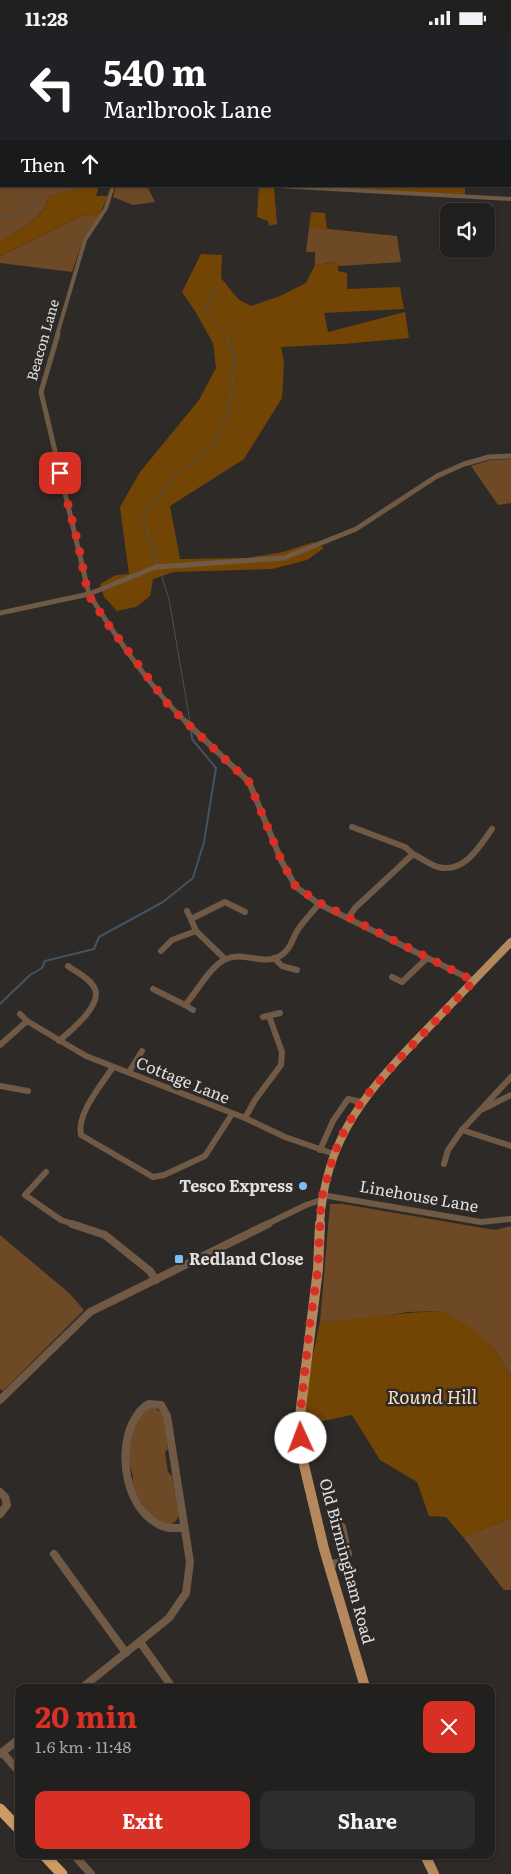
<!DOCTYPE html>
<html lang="en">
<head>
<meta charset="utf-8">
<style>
  body { margin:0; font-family:Literata,serif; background:#2e2d2b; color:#f1f3f6; height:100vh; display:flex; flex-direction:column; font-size:19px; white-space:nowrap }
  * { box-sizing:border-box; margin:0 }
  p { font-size:16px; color:#a2a3a4 }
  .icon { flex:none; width:28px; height:28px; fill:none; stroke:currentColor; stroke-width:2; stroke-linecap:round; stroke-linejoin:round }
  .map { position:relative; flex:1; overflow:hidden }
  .drawer { position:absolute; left:15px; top:1649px; width:480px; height:175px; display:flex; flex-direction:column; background:#22201e; border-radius:10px; box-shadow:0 1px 4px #0004,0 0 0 1px #3f3e3c }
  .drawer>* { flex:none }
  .hud { position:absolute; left:0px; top:0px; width:511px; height:152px; box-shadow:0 1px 4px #0004,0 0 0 1px #3f3e3c; background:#202124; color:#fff; overflow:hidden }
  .controls { position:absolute; left:440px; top:168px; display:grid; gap:10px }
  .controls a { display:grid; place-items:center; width:55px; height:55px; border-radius:10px; background:#22201e; box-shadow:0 1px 4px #0004,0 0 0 1px #3f3e3c; font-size:25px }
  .pin { position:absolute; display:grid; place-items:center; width:42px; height:42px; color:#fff; margin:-21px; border-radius:10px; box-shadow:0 2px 8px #0006 }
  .me { position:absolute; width:55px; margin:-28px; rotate:358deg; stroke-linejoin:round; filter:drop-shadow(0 0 4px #0008) }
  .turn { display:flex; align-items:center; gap:18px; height:105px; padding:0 20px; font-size:22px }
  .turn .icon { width:65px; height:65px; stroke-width:2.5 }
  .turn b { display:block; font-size:35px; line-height:42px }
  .then { display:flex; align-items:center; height:48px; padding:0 20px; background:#0003; gap:10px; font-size:19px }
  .round { display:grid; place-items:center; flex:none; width:52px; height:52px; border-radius:10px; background:#2e2d2b }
  .headline { display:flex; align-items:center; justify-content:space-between; height:85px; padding:0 20px }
  h1 { font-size:30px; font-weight:700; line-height:38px; color:#d93025 }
  .cta { display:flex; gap:10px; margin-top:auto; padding:10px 20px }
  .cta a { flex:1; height:58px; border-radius:10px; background:#d93025; color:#fff; font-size:20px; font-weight:700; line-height:58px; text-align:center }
  .cta a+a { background:#2e2d2b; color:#f1f3f6 }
  .status { display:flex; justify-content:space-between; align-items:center; height:35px; padding:0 25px; background:#22201e; direction:ltr }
  .status svg { height:14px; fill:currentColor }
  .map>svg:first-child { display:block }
  .green { fill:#6d4a25 }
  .forest { fill:#734505 }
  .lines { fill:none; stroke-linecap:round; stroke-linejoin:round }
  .stream-far1 { stroke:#445362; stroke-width:1 }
  .stream { stroke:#445362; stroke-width:2 }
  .minor-far3 { stroke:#705a45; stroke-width:4 }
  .minor-far2 { stroke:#705a45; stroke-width:5 }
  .minor-far1 { stroke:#705a45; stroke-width:6 }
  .minor { stroke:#705a45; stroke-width:8 }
  .major-far1 { stroke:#b4885c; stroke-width:8 }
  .major { stroke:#b4885c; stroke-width:10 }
  .highway { stroke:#cf9a64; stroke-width:11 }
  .route { stroke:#d93025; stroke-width:9; stroke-dasharray:0 16.2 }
  .poi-dot { fill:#7dbef9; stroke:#2d2a28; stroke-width:2 }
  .labels { text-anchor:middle; stroke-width:5; stroke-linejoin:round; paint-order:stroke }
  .far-street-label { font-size:14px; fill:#e2e0df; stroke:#2d2a28 }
  .street-label { font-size:16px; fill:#e2e0df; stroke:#2d2a28 }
  .poi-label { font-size:16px; font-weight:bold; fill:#e2e0df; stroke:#2d2a28; text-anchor:end }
  .near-park-label { font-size:19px; font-style:italic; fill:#fbdec1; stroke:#2d2a28 }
</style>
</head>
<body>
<div class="status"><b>11:28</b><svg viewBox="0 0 49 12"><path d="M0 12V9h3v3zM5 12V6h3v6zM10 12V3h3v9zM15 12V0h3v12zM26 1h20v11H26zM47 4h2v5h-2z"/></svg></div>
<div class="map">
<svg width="511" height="1839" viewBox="0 0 511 1839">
  <rect width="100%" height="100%" fill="#2d2a28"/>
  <!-- green -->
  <g class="green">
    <polygon points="155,0 511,0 511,143 510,1"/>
    <path d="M0,92L1,151H87L47,162C49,180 14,199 0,206Z"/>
    <polygon points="116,151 147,151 155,167 133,170 113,162"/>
    <polygon points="100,179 83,205 72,237 0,228 0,221 81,181"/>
    <polygon points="309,192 397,201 401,227 339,231 337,227 315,230 315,217 306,217"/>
    <polygon points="511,424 511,468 498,470 471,431 490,425"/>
    <polygon points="330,1169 343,1169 495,1195 511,1191 511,1341 492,1311 442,1276 408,1277 363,1284 320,1287"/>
    <polygon points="0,1200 69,1258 84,1275 3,1356 0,1354"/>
    <path d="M148,1373H155L164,1380L168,1414L165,1417L168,1437L172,1441L179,1481L175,1487L168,1490C164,1488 157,1486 154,1483C145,1476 130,1453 133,1442C131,1433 126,1421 128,1411C129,1402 141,1377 148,1373Z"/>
    <polygon points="511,1483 511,1555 504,1555 463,1502"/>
  </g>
  <!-- forest -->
  <g class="forest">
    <path d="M87,151H99L96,161H108L100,179L81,181L0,221V206C14,199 50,180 47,162Z"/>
    <polygon points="259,151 274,152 277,189 269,191 268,186 257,182"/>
    <polygon points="305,151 465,151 465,161"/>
    <polygon points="311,177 325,178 327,195 309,192"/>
    <polygon points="201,219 222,220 221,243 238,264 251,271 280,261 306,248 315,230 338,227 338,236 347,238 347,254 400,252 404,274 324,278 328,297 405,277 409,303 343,309 281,312 284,327 282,363 244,424 170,471 180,524 246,523 283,517 314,507 324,513 307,525 272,534 174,537 153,544 150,561 136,572 117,576 104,562 100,549 116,540 129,539 120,472 140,437 199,365 216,333 213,308 195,276 182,257"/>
    <path d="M442,1276L469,1291L492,1311L511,1341V1483L463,1502L446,1482L429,1481L417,1447L380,1425L352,1380L318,1387L310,1413L305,1382L307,1347L320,1287C361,1284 401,1277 442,1276Z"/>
  </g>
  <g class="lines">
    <!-- stream-far1 -->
    <g class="stream-far1">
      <polyline points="0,185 42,166"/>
      <polyline points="190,687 169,564 143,482 177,439 213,412 229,374 235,326 227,300 205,278 214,254"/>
    </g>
    <!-- stream -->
    <polyline class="stream" points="0,969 30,940 42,933 45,926 94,914 99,902 163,867 193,843 204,807 216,733 192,704 191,694"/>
    <!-- minor-far3 -->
    <g class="minor-far3">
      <polyline points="97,0 103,0"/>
      <polyline points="0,23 1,20"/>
      <polyline points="0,40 1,46"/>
      <polyline points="277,151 511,164"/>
      <polyline points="57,300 85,205 106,173 113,151"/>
    </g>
    <!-- minor-far2 -->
    <g class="minor-far2">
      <path d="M58,299L41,357L89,559C116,602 150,653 187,688"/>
      <polyline points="0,578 89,559 156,532 284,523 356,494 437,441 464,429 489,422 511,421"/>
    </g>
    <!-- minor-far1 -->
    <g class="minor-far1">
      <polyline points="186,687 249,747 282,827 296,852 319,869 474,946"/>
      <polyline points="352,792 405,812 413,819"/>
      <polyline points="187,876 191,884"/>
      <path d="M348,883L355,873L413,819C421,823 429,829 438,832C464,839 479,812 492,794"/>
      <polyline points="196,896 191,884 225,867 245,877"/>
      <polyline points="161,916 172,905 196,896 225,924"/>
      <polyline points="274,923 282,931 297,935"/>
      <polyline points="392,942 402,947 427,923"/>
      <path d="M153,954L185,970C196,958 211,930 226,924C243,916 263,931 280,921C291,915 292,903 299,893C305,885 312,877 319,869"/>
      <polyline points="185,970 193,975"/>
      <polyline points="20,979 27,986 86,1021 245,1083 285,1102 334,1119"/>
      <polyline points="263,982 280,978"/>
      <path d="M59,1006C70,996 102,971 95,954C90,943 76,937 68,931"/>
      <polyline points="0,1010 27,986"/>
      <path d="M113,1032C102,1049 76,1079 81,1100L153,1142L164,1140L205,1121L232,1079"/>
      <polyline points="129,1037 142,1016"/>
      <polyline points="511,1042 462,1095 511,1111"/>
      <polyline points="0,1051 28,1056"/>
      <polyline points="483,1074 511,1060"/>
      <polyline points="245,1083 255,1065 281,1030 282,1017 269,981"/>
      <polyline points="320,1115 333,1086 348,1064 361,1067"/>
      <polyline points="444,1129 448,1115 462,1095"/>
      <polyline points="46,1137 25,1160 61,1185 76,1190"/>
      <polyline points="322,1160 481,1187 511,1184"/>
      <polyline points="265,1190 306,1170 321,1165"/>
    </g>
    <!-- minor -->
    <g class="minor">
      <polyline points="72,1189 105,1200 150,1236 156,1245"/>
      <polyline points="0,1365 90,1277 268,1189"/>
      <polyline points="0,1457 5,1462 7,1470 0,1479"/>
      <polyline points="54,1519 126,1618"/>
      <polyline points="329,1529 338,1528 348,1519 342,1492"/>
      <polyline points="140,1607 172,1652"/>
      <path d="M83,1652L169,1583L186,1558L190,1527L167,1381L161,1370L149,1369C140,1373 137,1381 132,1389C118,1420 126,1472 158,1489C165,1494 175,1493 184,1493"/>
      <polyline points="2,1717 19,1737"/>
      <polyline points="0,1719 19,1704"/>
      <polyline points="74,1820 91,1839"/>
    </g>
    <!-- major-far1 -->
    <path class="major-far1" d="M320,1190C324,1101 370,1053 429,992C456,964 484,935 511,907"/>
    <!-- major -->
    <g class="major">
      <polyline points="320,1189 318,1234 299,1389 304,1430 324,1514 365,1652"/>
      <polyline points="425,1820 434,1839"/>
    </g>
    <!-- highway -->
    <g class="highway">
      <polyline points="0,1774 19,1794"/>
      <polyline points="44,1820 62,1839"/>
    </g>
  </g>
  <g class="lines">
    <!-- route -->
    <polyline class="route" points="60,438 78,508 88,559 107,588 170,672 249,747 282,827 296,852 320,868 474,946 398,1025 361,1067 344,1096 334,1119 321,1165 318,1234 310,1288 299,1390 301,1403"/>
  </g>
  <!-- markers -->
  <g class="poi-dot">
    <circle cx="303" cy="1151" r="5"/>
    <rect x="174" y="1219" width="10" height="10" rx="2.5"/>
  </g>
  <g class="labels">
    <!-- far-street labels -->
    <g class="far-street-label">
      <text transform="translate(43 305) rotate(-74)" y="5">Beacon Lane</text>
    </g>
    <!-- street labels -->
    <g class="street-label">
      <text transform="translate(183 1045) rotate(22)" y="6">Cottage Lane</text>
      <text transform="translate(419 1161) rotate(10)" y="6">Linehouse Lane</text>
      <text transform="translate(347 1526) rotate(75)" y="6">Old Birmingham Road</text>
    </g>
    <!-- poi labels -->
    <g class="poi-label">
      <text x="293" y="1157">Tesco Express</text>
      <text x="189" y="1230" text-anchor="start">Redland Close</text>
    </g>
    <!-- near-park labels -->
    <g class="near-park-label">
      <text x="432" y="1369">Round Hill</text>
    </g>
  </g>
</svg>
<div class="controls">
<a><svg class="icon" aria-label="sound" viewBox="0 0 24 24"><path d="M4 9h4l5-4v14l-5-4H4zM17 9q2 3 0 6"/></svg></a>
</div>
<div class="pin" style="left:60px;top:438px;background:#d93025"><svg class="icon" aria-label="arrive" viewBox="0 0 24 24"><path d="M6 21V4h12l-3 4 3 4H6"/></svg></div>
<svg class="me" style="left:301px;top:1403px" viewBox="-20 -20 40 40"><circle r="19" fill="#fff"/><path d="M0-13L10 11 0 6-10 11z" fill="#d93025"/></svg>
<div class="hud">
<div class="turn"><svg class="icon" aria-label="left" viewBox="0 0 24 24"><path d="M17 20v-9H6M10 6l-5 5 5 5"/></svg><div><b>540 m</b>Marlbrook Lane</div></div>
<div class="then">Then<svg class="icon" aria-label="ahead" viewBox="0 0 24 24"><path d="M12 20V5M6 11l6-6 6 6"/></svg></div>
</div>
<section class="drawer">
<div class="headline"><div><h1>20 min</h1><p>1.6 km · 11:48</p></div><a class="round" style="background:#d93025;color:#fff"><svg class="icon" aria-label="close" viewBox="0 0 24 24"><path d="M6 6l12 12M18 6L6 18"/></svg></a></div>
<div class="cta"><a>Exit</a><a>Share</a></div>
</section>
</div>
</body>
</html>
